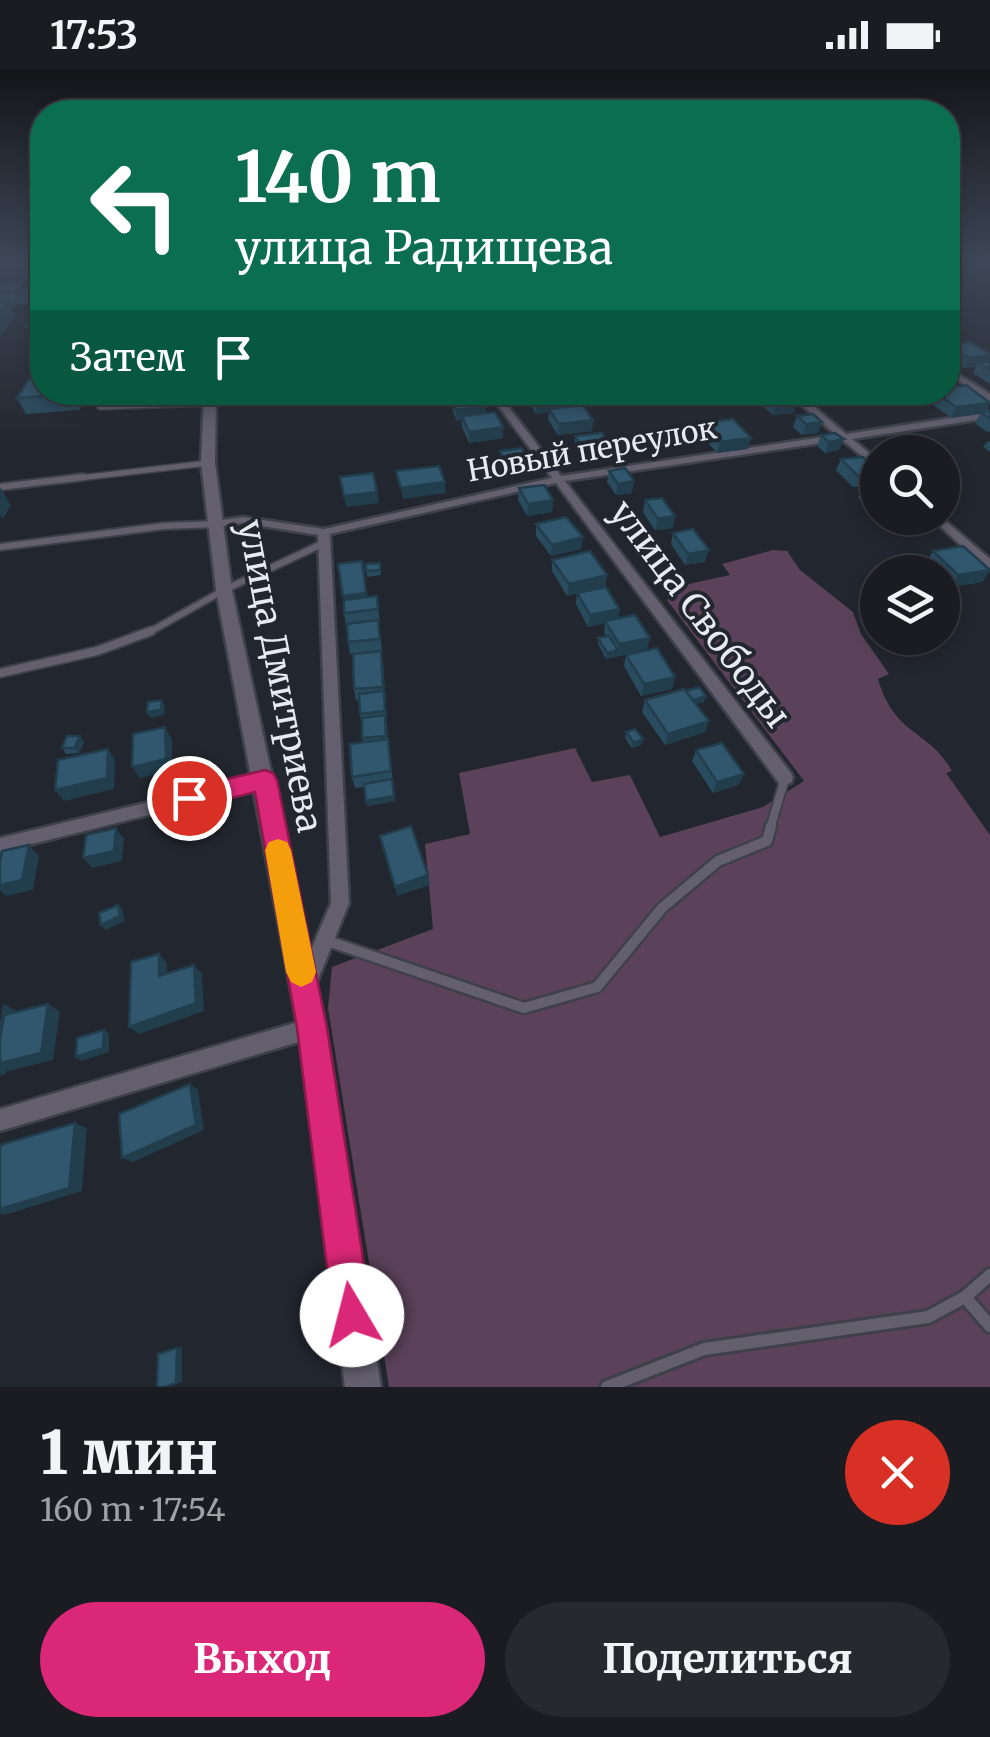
<!DOCTYPE html>
<html lang="ru">
<head>
<meta charset="utf-8">
<style>
  body { margin:0; font-family:Merriweather,serif; background:#27292f; color:#f1f3f6; height:100vh; display:flex; flex-direction:column; font-size:38px; white-space:nowrap }
  * { box-sizing:border-box; margin:0 }
  p { font-size:32px; color:#9fa1a5 }
  .icon { flex:none; width:55px; height:55px; fill:none; stroke:currentColor; stroke-width:2; stroke-linecap:round; stroke-linejoin:round }
  .map { position:relative; height:1317px; overflow:hidden }
  .sheet { display:flex; flex-direction:column; background:#1a1c22; flex:1 }
  .sheet>* { flex:none }
  .hud { position:absolute; left:30px; top:30px; width:930px; height:305px; border-radius:40px; box-shadow:0 5px 15px #0003,0 0 0 2px #383a40; background:#0b6e4f; color:#fff; overflow:hidden }
  .fabs { position:absolute; left:860px; top:365px; display:grid; gap:20px }
  .fabs a { display:grid; place-items:center; width:100px; height:100px; border-radius:50%; background:#1a1c22; box-shadow:0 5px 15px #0003,0 0 0 2px #383a40; font-size:50px }
  .pin { position:absolute; display:grid; place-items:center; width:85px; height:85px; color:#fff; margin:-42px; border:5px solid #fff; border-radius:50%; box-shadow:0 2px 10px #0007 }
  .me { position:absolute; width:110px; margin:-55px; rotate:352deg; stroke-linejoin:round; filter:drop-shadow(0 0 8px #0008) }
  .turn { display:flex; align-items:center; gap:35px; height:210px; padding:0 40px; font-size:45px }
  .turn .icon { width:130px; height:130px; stroke-width:2.5 }
  .turn b { display:block; font-size:70px; line-height:85px }
  .then { display:flex; align-items:center; height:95px; padding:0 40px; background:#0003; gap:20px; font-size:38px }
  .round { display:grid; place-items:center; flex:none; width:105px; height:105px; border-radius:52px; background:#27292f }
  .head { display:flex; align-items:center; justify-content:space-between; height:170px; padding:0 40px }
  h1 { font-size:60px; font-weight:800; line-height:75px }
  .action { display:flex; gap:20px; margin-top:auto; padding:20px 40px }
  .action a { flex:1; height:115px; border-radius:60px; background:#db2777; color:#fff; font-size:40px; font-weight:800; line-height:115px; text-align:center }
  .action a+a { background:#27292f; color:#f1f3f6 }
  .status { display:flex; justify-content:space-between; align-items:center; height:70px; padding:0 50px; background:#1a1c22; direction:ltr }
  .status svg { height:28px; fill:currentColor }
  .map>svg:first-child { display:block }
  .built { fill:#272d3b }
  .green { fill:#5b425a }
  .lines { fill:none; stroke-linecap:round; stroke-linejoin:round }
  .service-far4-casing { stroke:#3e4149; stroke-width:8 }
  .service-far3-casing { stroke:#3e4149; stroke-width:10 }
  .service-far2-casing { stroke:#3e4149; stroke-width:12 }
  .service-far1-casing { stroke:#3e4149; stroke-width:15 }
  .service-casing { stroke:#3e4149; stroke-width:18 }
  .minor-casing { stroke:#3e4149; stroke-width:5 }
  .tertiary-casing { stroke:#3e4149; stroke-width:5 }
  .service-far4 { stroke:#635f6f; stroke-width:5 }
  .service-far3 { stroke:#635f6f; stroke-width:6 }
  .service-far2 { stroke:#635f6f; stroke-width:8 }
  .service-far1 { stroke:#635f6f; stroke-width:10 }
  .service { stroke:#635f6f; stroke-width:12 }
  .minor { fill:#635f6f; fill-rule:evenodd }
  .tertiary { fill:#635f6f; fill-rule:evenodd }
  .wall { fill:#294b5e }
  .shaded-wall { fill:#223d4c }
  .building { fill:#30576d; stroke:#223d4c; stroke-width:2.5 }
  .route { fill:#db2777; stroke:#8e194d; stroke-width:2.5 }
  .slow { fill:#f59e0b }
  .labels { text-anchor:middle; stroke-width:8; stroke-linejoin:round; paint-order:stroke }
  .far-street-label { font-size:30px; fill:#e7eaf0; stroke:#22262e }
  .street-label { font-size:35px; fill:#e7eaf0; stroke:#22262e }
</style>
</head>
<body>
<div class="status"><b>17:53</b><svg viewBox="0 0 49 12"><path d="M0 12V9h3v3zM5 12V6h3v6zM10 12V3h3v9zM15 12V0h3v12zM26 1h20v11H26zM47 4h2v5h-2z"/></svg></div>
<div class="map">
<svg width="990" height="1317" viewBox="0 0 990 1317">
  <rect width="100%" height="100%" fill="#22262e"/>
  <!-- built -->
  <polygon class="built" points="0,191 42,191 42,204 33,205 27,214 0,216"/>
  <!-- green -->
  <path class="green" d="M773,480L787,481L800,500L853,542L861,564L889,604L878,609C895,667 929,659 952,701L946,703L990,765V1317H389L328,938L332,897L433,859L425,774L470,764L459,703L575,678L592,712L630,705L660,767L763,737L804,711L667,530L684,515L730,505L722,494Z"/>
  <g class="lines">
    <defs>
      <g id="service-far4">
        <polyline points="107,322 100,337 210,333"/>
        <polyline points="62,410 208,393"/>
      </g>
      <g id="service-far3">
        <polyline points="0,417 83,407"/>
        <polyline points="0,477 164,456 215,454"/>
        <polyline points="146,564 224,520 324,473"/>
      </g>
      <g id="service-far2">
        <polyline points="0,603 97,581 151,561"/>
        <polyline points="770,759 785,708"/>
      </g>
      <polyline id="service-far1" points="325,870 524,938 597,917 662,838 718,791 767,771 771,756"/>
      <g id="service">
        <polyline points="965,1227 990,1256"/>
        <polyline points="607,1317 704,1279 928,1247 965,1227 990,1205"/>
      </g>
      <g id="minor">
        <polygon points="948,298 990,324 990,331 948,304"/>
        <polygon points="488,322 497,322 561,406 836,365 787,322 797,322 846,364 990,342 990,348 852,369 878,390 878,399 842,370 565,411 791,703 793,708 791,713 785,714 779,713 556,413 330,464 349,833 313,922 306,925 299,922 296,915 331,833 318,465 243,453 215,457 209,454 215,451 243,447 324,459 552,408"/>
        <polygon points="931,448 942,448 990,489 990,499 986,498"/>
        <polygon points="265,704 271,705 273,710 271,715 265,716 0,782 0,768"/>
        <polygon points="312,948 319,951 322,958 319,965 312,968 0,1061 0,1039"/>
      </g>
      <polygon id="tertiary" points="204,322 216,322 215,393 232,520 326,958 381,1317 345,1317 298,958 216,520 201,393"/>
    </defs>
    <!-- service-far4 casing -->
    <use href="#service-far4" class="service-far4-casing"/>
    <!-- service-far3 casing -->
    <use href="#service-far3" class="service-far3-casing"/>
    <!-- service-far2 casing -->
    <use href="#service-far2" class="service-far2-casing"/>
    <!-- service-far1 casing -->
    <use href="#service-far1" class="service-far1-casing"/>
    <!-- service casing -->
    <use href="#service" class="service-casing"/>
    <!-- minor casing -->
    <use href="#minor" class="minor-casing"/>
    <!-- tertiary casing -->
    <use href="#tertiary" class="tertiary-casing"/>
    <!-- service-far4 -->
    <use href="#service-far4" class="service-far4"/>
    <!-- service-far3 -->
    <use href="#service-far3" class="service-far3"/>
    <!-- service-far2 -->
    <use href="#service-far2" class="service-far2"/>
    <!-- service-far1 -->
    <use href="#service-far1" class="service-far1"/>
    <!-- service -->
    <use href="#service" class="service"/>
    <!-- minor -->
    <use href="#minor" class="minor"/>
    <!-- tertiary -->
    <use href="#tertiary" class="tertiary"/>
  </g>
  <!-- wall -->
  <g class="wall">
    <polygon points="21,214 23,219 42,218 42,234 10,235 15,246 0,267 0,215"/>
    <polygon points="42,236 42,270 33,270 26,256"/>
    <polygon points="948,275 990,284 990,314 973,303 976,297 964,298 948,288"/>
    <polygon points="951,316 990,331 986,342 990,341 990,361 987,362 975,353 980,344 951,348 926,330 930,322 948,322"/>
    <polygon points="42,322 89,322 80,340 26,344 17,328"/>
    <polygon points="529,322 558,322 562,337 593,350 592,361 558,365 548,350 549,342 536,344 528,331"/>
    <polygon points="760,322 786,322 797,332 794,343 773,345 757,331"/>
    <polygon points="452,331 486,343 503,368 469,373 462,357 462,350 457,351 453,342"/>
    <polygon points="797,346 818,363 802,365 793,357"/>
    <polygon points="703,353 751,368 748,379 717,383 700,364"/>
    <polygon points="821,365 844,369 839,380 825,383 817,376"/>
    <polygon points="575,366 611,389 583,392 574,377"/>
    <polygon points="990,371 990,382 983,377 987,372"/>
    <polygon points="500,381 529,404 507,407 500,392"/>
    <polygon points="841,389 878,401 878,410 876,415 878,414 878,443 875,444 858,428 863,417 874,415 853,417 836,400"/>
    <polygon points="609,401 632,423 616,425 607,412"/>
    <polygon points="519,418 553,430 552,442 527,446 518,430"/>
    <polygon points="645,430 675,446 673,458 655,460 643,442"/>
    <polygon points="536,454 581,479 551,486 536,466"/>
    <polygon points="673,463 705,492 685,495 671,474"/>
    <polygon points="933,481 990,500 982,512 951,517 942,509 942,502 936,502 926,493"/>
    <polygon points="552,490 607,505 605,517 619,539 618,548 647,580 606,589 598,574 598,568 606,566 604,562 605,553 588,557 576,534 577,523 567,526 552,501"/>
    <polygon points="362,491 367,527 378,538 380,551 378,551 382,580 350,584 344,543"/>
    <polygon points="380,493 381,505 367,507 366,494"/>
    <polygon points="626,585 675,607 672,619 641,626 624,596"/>
    <polygon points="383,593 388,669 395,731 367,736 364,717 355,718 352,707 363,672 359,630 356,631 354,619"/>
    <polygon points="645,630 704,632 696,634 705,662 665,675 642,642"/>
    <polygon points="626,662 643,669 641,675 632,678 625,668"/>
    <polygon points="80,666 84,672 79,683 66,684 62,678"/>
    <polygon points="696,680 744,704 738,715 713,723 692,691"/>
  </g>
  <!-- shaded-wall -->
  <g class="shaded-wall">
    <polygon points="21,214 26,225 18,225 22,235 15,221"/>
    <polygon points="8,232 15,246 0,267 0,242"/>
    <polygon points="990,285 990,290 978,292 976,297 964,298 969,288"/>
    <polygon points="73,322 89,322 80,340 73,324"/>
    <polygon points="448,322 473,322 448,325"/>
    <polygon points="562,330 562,340 549,339 549,342 536,344 537,333"/>
    <polygon points="797,332 794,343 773,345 776,335"/>
    <polygon points="990,333 986,343 951,348 956,337"/>
    <polygon points="486,337 486,348 462,346 462,350 457,351 456,340"/>
    <polygon points="593,350 592,361 558,365 559,354"/>
    <polygon points="822,352 818,363 802,365 806,354"/>
    <polygon points="503,357 503,368 469,373 469,362"/>
    <polygon points="751,368 748,379 717,383 720,372"/>
    <polygon points="844,369 839,380 825,383 829,372"/>
    <polygon points="612,378 611,389 583,392 584,381"/>
    <polygon points="530,393 529,404 507,407 508,395"/>
    <polygon points="634,411 632,423 616,425 618,414"/>
    <polygon points="445,412 446,423 403,429 401,418"/>
    <polygon points="0,417 11,435 3,449 0,445"/>
    <polygon points="377,422 379,433 346,437 344,426"/>
    <polygon points="553,430 552,442 527,446 528,434"/>
    <polygon points="675,446 673,458 655,460 658,449"/>
    <polygon points="583,467 581,479 551,486 552,475"/>
    <polygon points="709,480 705,492 685,495 688,484"/>
    <polygon points="362,491 368,534 346,537 343,526"/>
    <polygon points="990,500 982,512 951,517 958,505"/>
    <polygon points="607,505 605,517 567,526 569,514"/>
    <polygon points="619,539 617,551 605,551 605,553 588,557 590,545"/>
    <polygon points="650,568 647,580 617,586 619,574"/>
    <polygon points="618,580 617,586 606,589 607,583"/>
    <polygon points="381,581 383,593 387,652 383,617"/>
    <polygon points="675,607 672,619 641,626 644,614"/>
    <polygon points="706,626 704,632 691,635 693,630"/>
    <polygon points="162,630 165,636 164,645 150,648 147,642"/>
    <polygon points="709,651 705,662 665,675 668,664"/>
    <polygon points="165,657 172,669 172,700 140,708 132,697"/>
    <polygon points="80,666 84,672 79,683 74,678"/>
    <polygon points="643,669 641,675 632,678 634,673"/>
    <polygon points="108,679 115,690 114,719 64,731 55,720"/>
    <polygon points="744,704 738,715 713,723 717,712"/>
    <polygon points="394,726 395,731 367,736 366,731"/>
    <polygon points="116,758 124,769 122,791 92,798 83,788"/>
    <polygon points="29,775 39,786 33,820 6,826 0,821 0,815"/>
    <polygon points="428,805 430,815 397,826 395,817"/>
    <polygon points="118,835 122,839 125,851 106,860 101,855"/>
    <polygon points="159,884 167,893 167,914 159,906"/>
    <polygon points="194,895 202,904 204,941 139,964 129,957"/>
    <polygon points="3,933 16,941 8,991 48,934 60,942 53,990 9,1001 7,1000 6,1004 0,1006 0,953"/>
    <polygon points="104,960 109,964 109,982 81,991 76,987"/>
    <polygon points="190,1014 198,1020 204,1060 133,1092 122,1088"/>
    <polygon points="75,1053 87,1058 82,1121 5,1145 0,1144 0,1139"/>
    <polygon points="182,1277 182,1312 167,1317 177,1278"/>
  </g>
  <!-- building -->
  <g class="building">
    <polygon points="21,214 15,221 0,221 0,215"/>
    <polygon points="42,218 42,224 18,225 24,219"/>
    <polygon points="0,232 8,232 0,242"/>
    <polygon points="40,236 42,236 42,255 26,256"/>
    <polygon points="969,272 990,284 990,285 969,288 948,275"/>
    <polygon points="990,291 990,300 978,292"/>
    <polygon points="42,305 42,322 73,322 73,324 17,328 31,306"/>
    <polygon points="966,315 990,333 956,337 935,322 948,322 948,318"/>
    <polygon points="530,322 558,322 562,330 537,333"/>
    <polygon points="763,322 786,322 797,332 776,335"/>
    <polygon points="482,328 486,337 456,340 452,331"/>
    <polygon points="583,335 593,350 559,354 549,339"/>
    <polygon points="990,341 990,349 981,342"/>
    <polygon points="495,342 503,357 469,362 462,346"/>
    <polygon points="813,344 822,352 806,354 797,346"/>
    <polygon points="733,349 751,368 720,372 703,353"/>
    <polygon points="602,363 612,378 584,381 575,366"/>
    <polygon points="835,363 844,369 829,372 821,365"/>
    <polygon points="522,378 530,393 508,395 500,381"/>
    <polygon points="863,387 878,401 878,404 858,406 841,389"/>
    <polygon points="439,396 445,412 401,418 396,401"/>
    <polygon points="625,398 634,411 618,414 609,401"/>
    <polygon points="373,403 377,422 344,426 340,407"/>
    <polygon points="878,414 878,429 863,417"/>
    <polygon points="544,415 553,430 528,434 519,418"/>
    <polygon points="662,428 675,446 658,449 645,430"/>
    <polygon points="566,447 583,467 552,475 536,454"/>
    <polygon points="693,459 709,480 688,484 673,463"/>
    <polygon points="963,476 990,500 958,505 933,481"/>
    <polygon points="590,481 607,505 569,514 552,490"/>
    <polygon points="362,491 366,523 343,526 338,494"/>
    <polygon points="380,493 380,500 366,501 366,494"/>
    <polygon points="606,517 619,539 590,545 577,523"/>
    <polygon points="377,526 378,539 344,543 344,530"/>
    <polygon points="635,545 650,568 619,574 605,551"/>
    <polygon points="378,550 380,569 348,572 347,554"/>
    <polygon points="609,566 618,580 607,583 598,568"/>
    <polygon points="657,578 675,607 644,614 626,585"/>
    <polygon points="381,581 383,617 354,619 353,584"/>
    <polygon points="699,617 706,626 693,630 686,621"/>
    <polygon points="684,619 709,651 668,664 645,630"/>
    <polygon points="384,621 385,641 360,644 359,624"/>
    <polygon points="162,630 161,640 147,642 148,632"/>
    <polygon points="385,645 386,666 362,668 362,648"/>
    <polygon points="165,657 166,689 132,697 133,664"/>
    <polygon points="635,659 643,669 634,673 626,662"/>
    <polygon points="67,666 80,666 74,678 62,678"/>
    <polygon points="388,669 391,701 352,707 350,674"/>
    <polygon points="722,673 744,704 717,712 696,680"/>
    <polygon points="108,679 107,708 55,720 58,690"/>
    <polygon points="392,709 394,726 366,731 364,714"/>
    <polygon points="411,756 428,805 395,817 380,766"/>
    <polygon points="116,758 114,781 83,788 86,765"/>
    <polygon points="29,775 22,810 0,815 0,791 2,781"/>
    <polygon points="118,835 120,846 101,855 99,843"/>
    <polygon points="159,884 159,906 194,895 196,933 129,957 131,892"/>
    <polygon points="48,934 41,983 0,993 0,969 4,945"/>
    <polygon points="104,960 103,978 76,987 77,968"/>
    <polygon points="190,1014 196,1055 122,1088 119,1044"/>
    <polygon points="75,1053 69,1118 0,1139 0,1075"/>
    <polygon points="177,1278 176,1313 165,1317 157,1317 158,1284"/>
  </g>
  <!-- sky -->
  <linearGradient id="sky" x2="0" y2="1"><stop stop-color="#131519"/><stop offset="0.51" stop-color="#3e4757"/><stop offset="1" stop-color="#3e4757" stop-opacity="0"/></linearGradient>
  <rect width="990" height="375" fill="url(#sky)"/>
  <!-- route -->
  <polygon class="route" points="265,700 273,703 277,710 327,958 372,1245 366,1259 352,1265 339,1259 333,1245 297,958 255,722 189,739 180,736 177,728 180,721 189,718"/>
  <!-- slow -->
  <polygon class="slow" points="278,769 287,772 291,780 316,902 312,912 301,917 291,912 286,902 265,780 269,772"/>
  <g class="labels">
    <!-- far-street labels -->
    <g class="far-street-label">
      <text transform="translate(592 380) rotate(-10)" y="10">Новый переулок</text>
    </g>
    <!-- street labels -->
    <g class="street-label">
      <text transform="translate(700 544) rotate(53)" y="12">улица Свободы</text>
      <text transform="translate(280 606) rotate(79)" y="12">улица Дмитриева</text>
    </g>
  </g>
</svg>
<div class="fabs">
<a><svg class="icon" aria-label="search" viewBox="0 0 24 24"><circle cx="10" cy="10" r="6"/><path d="M15 15l6 6"/></svg></a>
<a><svg class="icon" aria-label="layers" viewBox="0 0 24 24"><path d="M12 4l9 5-9 5-9-5zM3 14l9 5 9-5"/></svg></a>
</div>
<div class="pin" style="left:189px;top:728px;background:#d93025"><svg class="icon" aria-label="arrive" viewBox="0 0 24 24"><path d="M6 21V4h12l-3 4 3 4H6"/></svg></div>
<svg class="me" style="left:352px;top:1245px" viewBox="-20 -20 40 40"><circle r="19" fill="#fff"/><path d="M0-13L10 11 0 6-10 11z" fill="#db2777"/></svg>
<div class="hud">
<div class="turn"><svg class="icon" aria-label="left" viewBox="0 0 24 24"><path d="M17 20v-9H6M10 6l-5 5 5 5"/></svg><div><b>140 m</b>улица Радищева</div></div>
<div class="then">Затем<svg class="icon" aria-label="arrive" viewBox="0 0 24 24"><path d="M6 21V4h12l-3 4 3 4H6"/></svg></div>
</div>
</div>
<section class="sheet">
<div class="head"><div><h1>1 мин</h1><p>160 m · 17:54</p></div><a class="round" style="background:#d93025;color:#fff"><svg class="icon" aria-label="close" viewBox="0 0 24 24"><path d="M6 6l12 12M18 6L6 18"/></svg></a></div>
<div class="action"><a>Выход</a><a>Поделиться</a></div>
</section>
</body>
</html>
